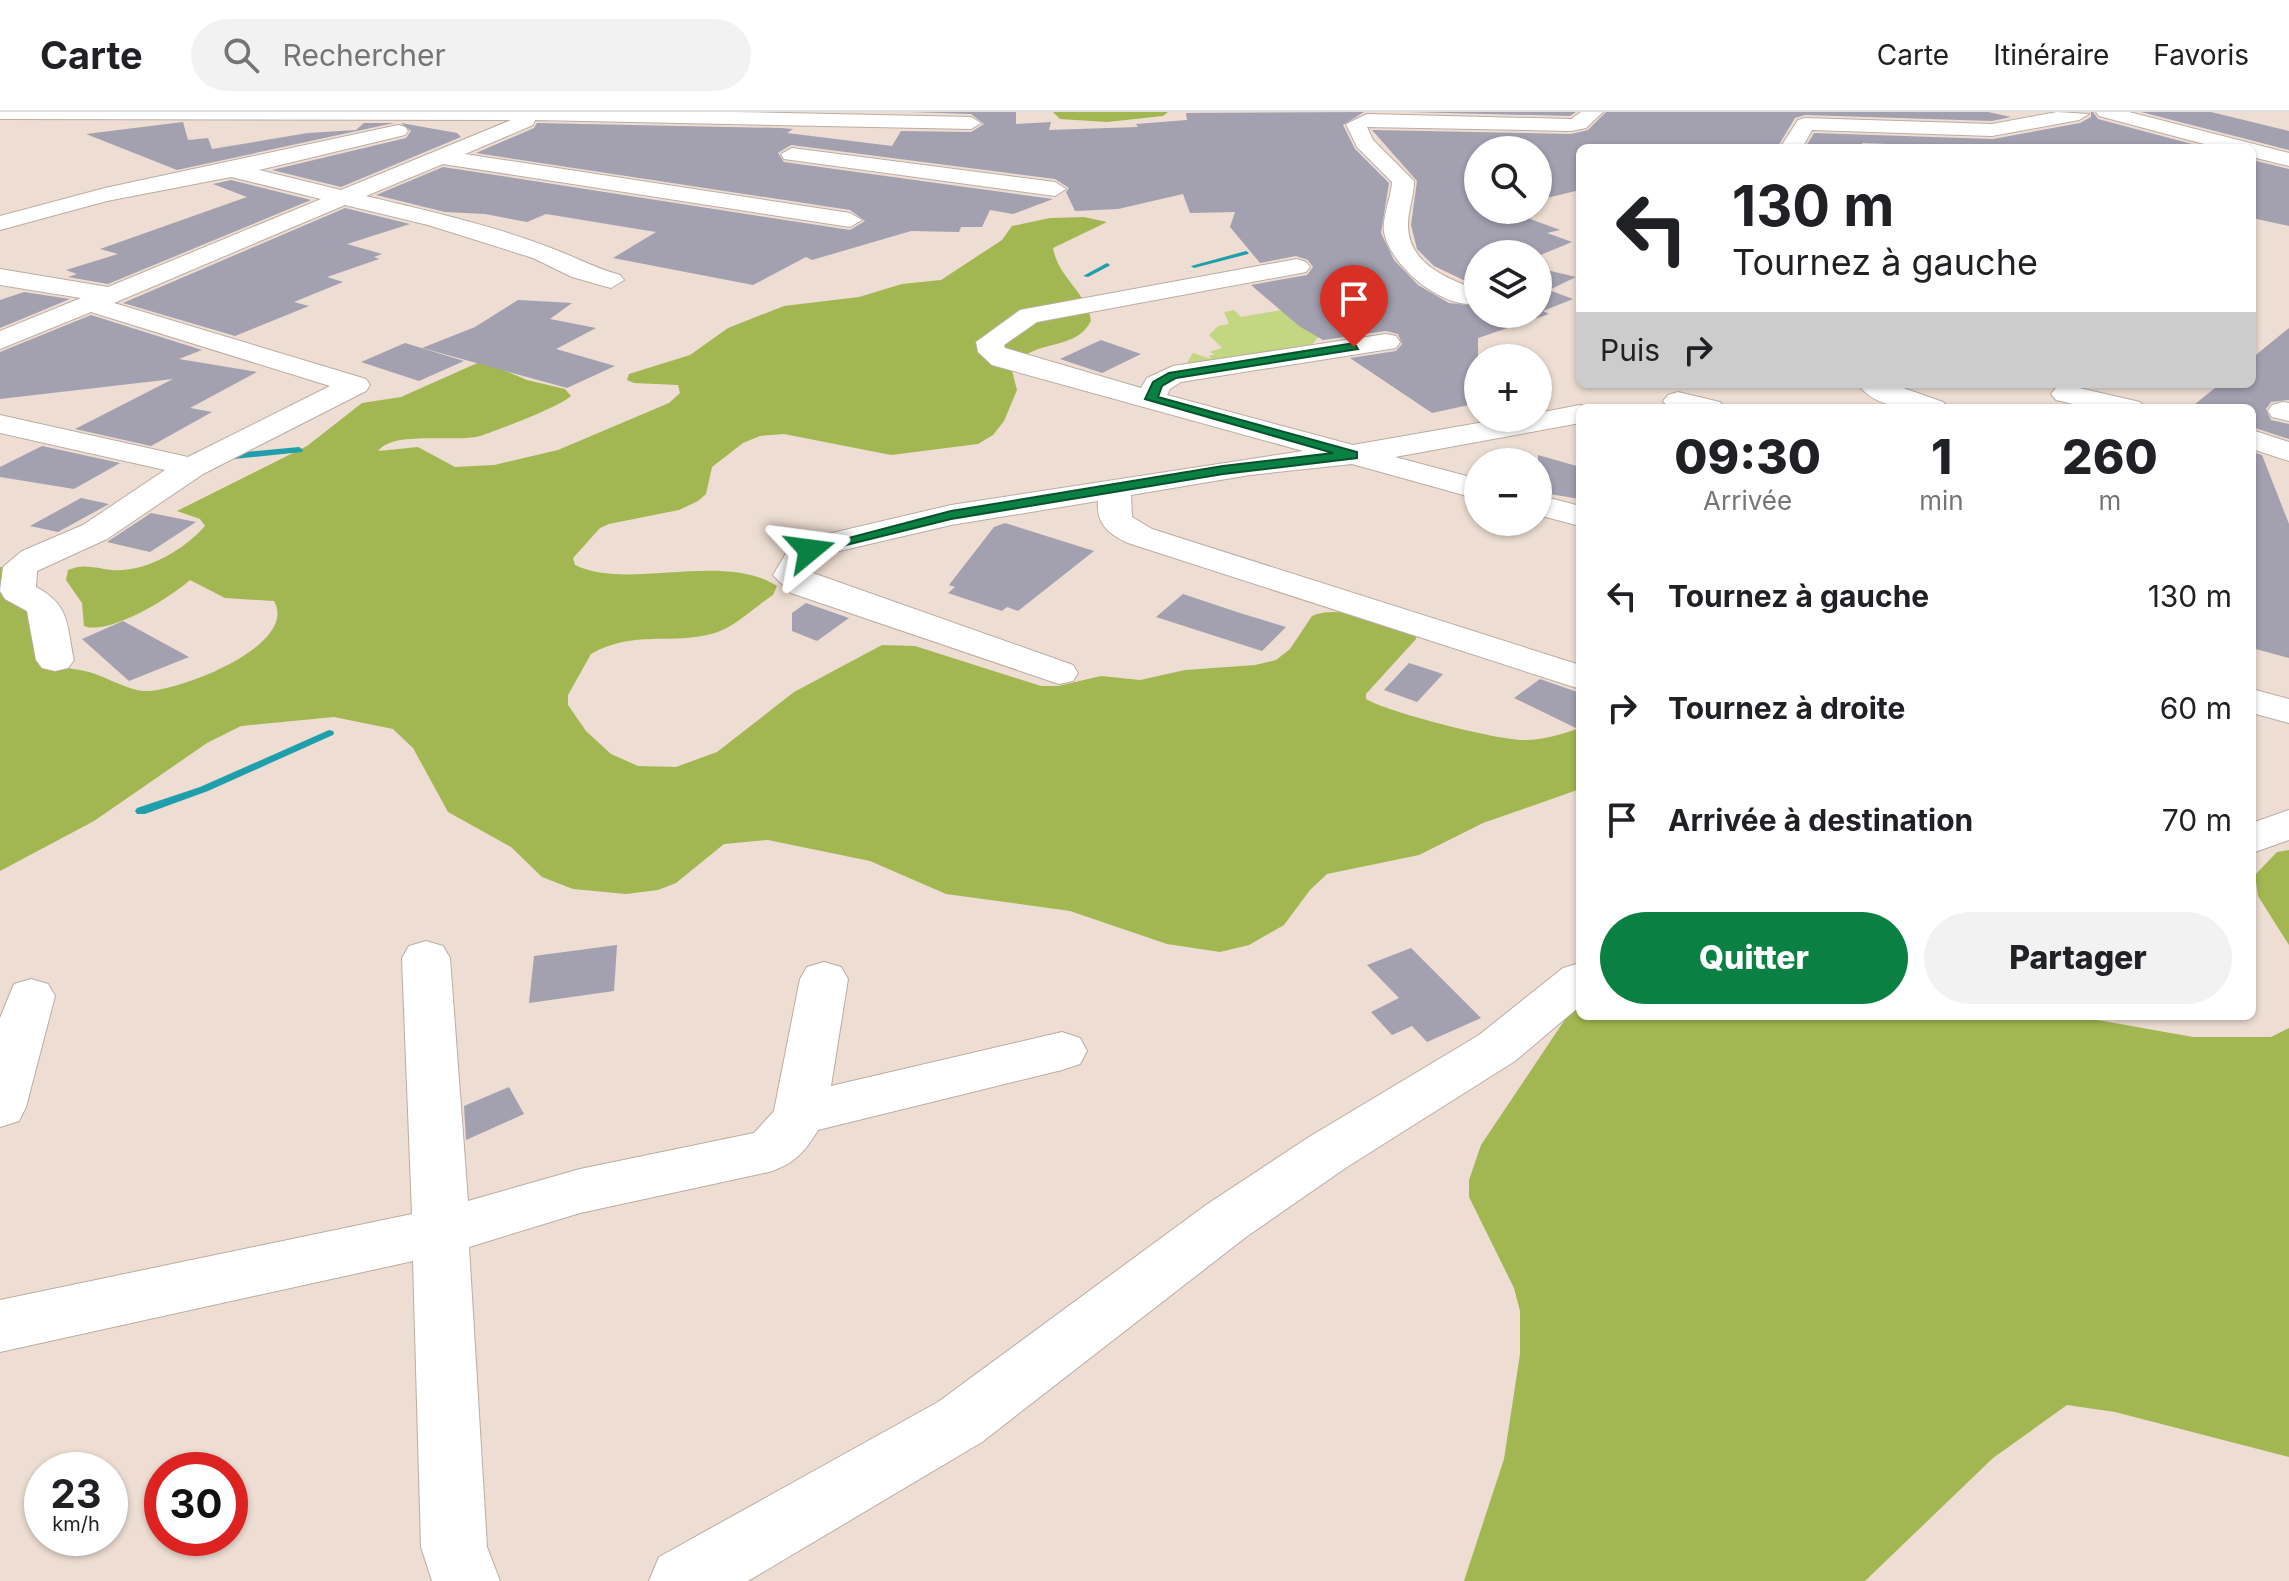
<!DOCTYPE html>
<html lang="fr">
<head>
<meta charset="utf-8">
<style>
  body { margin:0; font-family:Inter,sans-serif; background:#f2f2f2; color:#202124; height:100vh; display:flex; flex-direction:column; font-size:30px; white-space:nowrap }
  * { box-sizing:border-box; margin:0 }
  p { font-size:26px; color:#757577 }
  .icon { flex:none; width:44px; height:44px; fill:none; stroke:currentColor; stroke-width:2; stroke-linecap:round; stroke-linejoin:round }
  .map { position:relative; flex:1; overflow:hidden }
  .drawer { position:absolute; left:1576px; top:292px; width:680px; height:616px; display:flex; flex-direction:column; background:#fff; border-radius:12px; box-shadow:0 2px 6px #0004 }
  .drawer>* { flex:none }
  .banner { position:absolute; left:1576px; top:32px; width:680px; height:244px; border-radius:12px; box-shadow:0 2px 6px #0004; background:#fff; color:#202124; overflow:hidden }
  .fabs { position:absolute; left:1464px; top:24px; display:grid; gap:16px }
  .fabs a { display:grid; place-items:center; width:88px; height:88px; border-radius:50%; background:#fff; box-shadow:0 2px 6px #0004; font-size:40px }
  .speed { position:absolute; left:24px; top:1340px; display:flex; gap:16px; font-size:40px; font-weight:700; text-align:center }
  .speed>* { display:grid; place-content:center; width:104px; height:104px; border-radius:50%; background:#fff; box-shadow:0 2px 6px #0004; line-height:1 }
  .speed small { font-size:20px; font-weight:400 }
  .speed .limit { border:12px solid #d22; background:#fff; color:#111 }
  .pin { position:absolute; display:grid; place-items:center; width:68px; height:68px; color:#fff; margin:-82px -34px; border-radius:50% 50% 50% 0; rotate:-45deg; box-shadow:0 0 8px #0007 }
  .pin .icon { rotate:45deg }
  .me { position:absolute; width:88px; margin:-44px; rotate:74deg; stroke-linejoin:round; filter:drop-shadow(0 0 6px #0008) }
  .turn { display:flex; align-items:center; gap:28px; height:168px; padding:0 24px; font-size:36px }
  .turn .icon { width:104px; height:104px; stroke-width:2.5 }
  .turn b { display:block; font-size:56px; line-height:68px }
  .then { display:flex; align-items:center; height:76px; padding:0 24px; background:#0003; gap:16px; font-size:30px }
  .eta { display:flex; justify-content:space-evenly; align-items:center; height:136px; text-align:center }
  .eta b { font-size:48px; font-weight:800; line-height:56px }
  .action { display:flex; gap:16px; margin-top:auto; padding:16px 24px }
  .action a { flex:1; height:92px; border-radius:48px; background:#0b8043; color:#fff; font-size:32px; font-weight:800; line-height:92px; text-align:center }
  .action a+a { background:#f2f2f2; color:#202124 }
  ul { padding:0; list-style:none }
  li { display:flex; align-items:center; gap:24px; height:112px; padding:0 24px }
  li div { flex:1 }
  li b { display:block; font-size:30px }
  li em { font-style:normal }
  header { display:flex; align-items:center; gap:48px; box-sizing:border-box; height:112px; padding:0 40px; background:#fff; border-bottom:2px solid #e0e0e0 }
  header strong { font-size:38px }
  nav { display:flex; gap:44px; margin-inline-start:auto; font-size:28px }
  .search { width:560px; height:72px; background:#f2f2f2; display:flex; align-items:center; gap:20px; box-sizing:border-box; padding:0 28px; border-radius:44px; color:#757577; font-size:30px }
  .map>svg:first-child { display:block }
  .green { fill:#c3d681 }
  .forest { fill:#a2b751 }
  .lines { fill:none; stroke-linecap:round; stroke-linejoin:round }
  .stream { fill:#1f9fab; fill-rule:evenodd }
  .building { fill:#a3a0b0 }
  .minor-casing { stroke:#bbada2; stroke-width:2 }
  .highway-casing { stroke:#bbada2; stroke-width:2 }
  .minor { fill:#fff; fill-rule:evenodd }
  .highway { fill:#fff; fill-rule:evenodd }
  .route { fill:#0b8043; stroke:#07532c; stroke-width:2 }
</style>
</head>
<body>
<header>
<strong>Carte</strong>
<div class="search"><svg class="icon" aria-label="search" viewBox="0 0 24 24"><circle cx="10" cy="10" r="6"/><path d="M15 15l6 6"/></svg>Rechercher</div>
<nav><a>Carte</a><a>Itinéraire</a><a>Favoris</a></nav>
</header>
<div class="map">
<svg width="2289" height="1469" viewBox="0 0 2289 1469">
  <rect width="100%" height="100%" fill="#edddd2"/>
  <!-- green -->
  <polygon class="green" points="1234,198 1241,205 1281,198 1296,204 1293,209 1299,214 1331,210 1308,237 1180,262 1193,241 1211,247 1209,244 1215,242 1209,240 1222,236 1209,223 1218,214 1229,212 1224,200"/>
  <!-- forest -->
  <g class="forest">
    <polygon points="1053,0 1168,0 1163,4 1107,10 1060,7"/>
    <path d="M1084,105L1107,110L1053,136C1058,166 1088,181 1091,209C1075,240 1037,225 1011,255L1017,278L1004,309L993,323L978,332L891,343L784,322L760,324L743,331L712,355L706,382L698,389L679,398L609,412L600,416L573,446L575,453C628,479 723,439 777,474L773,483C756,494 735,515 715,521C672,534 634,517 591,542L568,583V593L586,619L611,642L638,654L676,655L717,640L794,580L882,533L915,534L1041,574H1058L1101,564L1140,568L1185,558L1255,553L1276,548L1290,537L1312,504C1335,492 1394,510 1417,520L1416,527L1366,582V587C1387,600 1500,629 1525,628C1544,628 1562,622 1580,616V677L1483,711L1419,743L1327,762L1310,778L1284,813L1249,833L1220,840L1167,832L1070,799L946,782L870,749L768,728L724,732L676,771L658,778L626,782L573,777L542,765L511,735L448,700L413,636L393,617L334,605L241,614L207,631L94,709L0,759V455H14L52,553C64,556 77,557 89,560C107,565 130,580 148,579C182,578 299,533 274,489L225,486L190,468C171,485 109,524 84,514L82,491L66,468L68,458C84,451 95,456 111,458C144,461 183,439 205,414L200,407L177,399L307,334L362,291L401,285L482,249L527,268L565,277L571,284C559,295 498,318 480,324C453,331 394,318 378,339L418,335L455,355L494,353L558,338L669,291L680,281L678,273L634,271L627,268L629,262L690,243L728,216L784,194L859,185L902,172L941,168L1002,128L1012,114L1050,106Z"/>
    <polygon points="2289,738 2289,833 2258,784 2255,763 2277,740"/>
    <polygon points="1580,885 1580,904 2075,904 2193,925 2271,925 2289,916 2289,1345 2115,1300 2067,1293 1993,1346 1865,1469 1464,1469 1504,1347 1520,1242 1520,1199 1514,1176 1469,1085 1469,1068 1481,1033"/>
  </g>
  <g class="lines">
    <!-- stream -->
    <g class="stream">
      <polygon points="1246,139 1249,141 1248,142 1194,156 1191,154"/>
      <polygon points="1107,151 1110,153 1109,154 1088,165 1083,164"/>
      <polygon points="299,335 303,338 302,340 224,348 220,345 224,342"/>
      <polygon points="329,618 333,619 334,621 333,623 208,679 145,702 137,702 135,699 137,696 200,675"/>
    </g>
  </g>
  <!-- building -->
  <g class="building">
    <polygon points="911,0 1016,0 1016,12 1051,10 1049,18 1138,15 1136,12 1187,8 1186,1 1364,0 1343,13 1355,37 1389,71 1381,121 1394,148 1418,173 1449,191 1478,194 1478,202 1538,202 1538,156 1576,165 1549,178 1573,187 1543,199 1549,202 1478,226 1478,291 1432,301 1350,246 1396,239 1402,232 1398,222 1386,219 1323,228 1299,214 1251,173 1307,163 1313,155 1308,148 1296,144 1260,151 1230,115 1235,100 1190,101 1183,82 1118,97 1075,99 1066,80 1069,76 1055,67 791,33 778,41 784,50 1053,87 1013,102 990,98 982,115 961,115 959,120 911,119 812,148 806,145 753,173 613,146 656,120 546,102 527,110 485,102 445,100 376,83 443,55 850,118 865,109 850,98 476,41 534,16 537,11 781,16 793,17 787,21 892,34 901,19 971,20 984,12 971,2"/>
    <polygon points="1408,0 1576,0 1570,4"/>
    <polygon points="1606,0 1988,0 2011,5 1992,9 1805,3 1795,6 1777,36 1580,36 1580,78 1538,88 1538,38 1478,38 1478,98 1506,98 1560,118 1547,121 1572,130 1538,144 1478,142 1478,175 1434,154 1417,137 1411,113 1417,69 1372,18 1571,22 1588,18"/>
    <polygon points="2091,0 2093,0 2098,7 2207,36 1997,36 1862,31 1863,36 1805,36 1814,21 1993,27 2080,11 2091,5"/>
    <polygon points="2141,0 2211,0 2289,19 2289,38"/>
    <polygon points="183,10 188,28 208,26 212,37 308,21 356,18 364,11 394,11 177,58 86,22"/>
    <polygon points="401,11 457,21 461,25 341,75 272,58 406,26 411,19"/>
    <polygon points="2252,48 2289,57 2289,114 2252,106"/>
    <polygon points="231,68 311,88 108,172 68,165 77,162 66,158 118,142 100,137 247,85 213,72"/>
    <polygon points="345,96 410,112 347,132 382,142 374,145 379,147 327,165 343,170 294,190 309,194 235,224 123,191"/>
    <polygon points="24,180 70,187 0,216 0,188"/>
    <polygon points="518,188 572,191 550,207 596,216 556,237 615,254 567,276 422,236 475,215"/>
    <polygon points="91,203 202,238 179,247 257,260 190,296 212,300 151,334 75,317 173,267 0,287 0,240"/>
    <polygon points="2289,216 2289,288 2271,290 2266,297 2271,308 2289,312 2289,327 2252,315 2252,296 2190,296 2220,272 2252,272 2252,246"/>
    <polygon points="1101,228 1141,242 1102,261 1060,247"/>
    <polygon points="405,231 464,249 419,269 361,250"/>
    <polygon points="42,334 120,351 74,377 0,365 0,355"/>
    <polygon points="2252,340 2262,343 2289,412 2289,546 2252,536"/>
    <polygon points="1538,343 1580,355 1580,387 1538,380"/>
    <polygon points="81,386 109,392 58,420 30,414"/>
    <polygon points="151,401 196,410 150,440 107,430"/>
    <polygon points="1005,411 1094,439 1018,499 1007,495 1002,499 948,481 955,475 949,473 994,415"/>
    <polygon points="1183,482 1240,501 1286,515 1262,539 1156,505"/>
    <polygon points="806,491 849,506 817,529 792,519 792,501"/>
    <polygon points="123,509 189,545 129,569 82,527"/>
    <polygon points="1409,551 1443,562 1417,590 1384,578"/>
    <polygon points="1540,567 1580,581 1580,618 1514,586"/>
    <polygon points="617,833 614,879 529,891 534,844"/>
    <polygon points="1411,836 1481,906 1427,930 1412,914 1392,923 1371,900 1399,886 1367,853"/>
    <polygon points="509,975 524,1002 466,1028 464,994"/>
  </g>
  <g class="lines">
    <defs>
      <g id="minor">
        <path d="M0,0H735L971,5L981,11L971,17L535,8L533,13L465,42L850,101L862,108L850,115L443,52L366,84C428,99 492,113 551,136C575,145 595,156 620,163L624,168L611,176L572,165L533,146L428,113L345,93L114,191L366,267L370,273L366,279L203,362L107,427L37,459L36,475C71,494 66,512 74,548L68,556L55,559L42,556L36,548L27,499L5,487L0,479L3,455L22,439L83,413L165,358L0,321V303L188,345L330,274L91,200L0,237V219L81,186L0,173V157L108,175L321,87L231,65L107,89L0,118V104L105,76L398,13L405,15L408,19L405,23L259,58L341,78L511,8L0,7Z"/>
        <path d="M1581,0H1603L1586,16L1571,19L1367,15L1373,28L1414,69C1414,84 1408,98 1408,113C1408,152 1448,167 1478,178V191C1444,199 1390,154 1384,120C1382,104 1391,87 1392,70L1357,35L1346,12L1367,2L1571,7Z"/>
        <polygon points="2057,0 2089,2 2079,8 1992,24 1812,18 1802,36 1780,36 1798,8 1805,6 1992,12"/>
        <polygon points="792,36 1055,70 1066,77 1055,84 784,47 781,42"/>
        <path d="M1297,147L1306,150L1310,155L1306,160L1037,210L1004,233L1005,236L1141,276L1147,266L1173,254L1386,222L1396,224L1400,230L1396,236L1181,270L1170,277L1167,283L1353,333L1507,306H1538V301L1580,293L1591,296H1580V311L1395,345L1478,367V387L1352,352L1250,363L1131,383L1132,405L1152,417L1580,553V577L1128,431C1108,422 1096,411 1098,389L951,413L831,441L814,451L810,460L1073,553L1078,561L1073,569L1059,572L791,481L773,463L788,438L819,424L951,393L1303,339L992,253L978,240L976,230L1020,198Z"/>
        <path d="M1858,272H1892L1943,290L1948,296C1918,296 1877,300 1858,272Z"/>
        <polygon points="2066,273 2140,290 2145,296 2090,296 2056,288 2051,282 2056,276"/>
        <polygon points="1678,280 1720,290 1725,296 1668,295 1663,289 1668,283"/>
        <polygon points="2283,290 2289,291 2289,309 2272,305 2268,299 2272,293"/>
        <polygon points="2252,318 2289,330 2289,349 2252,337"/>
        <polygon points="1538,383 1580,394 1580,414 1538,403"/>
        <polygon points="2252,577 2289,587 2289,611 2252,601"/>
        <polygon points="2289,698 2289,728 2252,741 2252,711"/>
        <path d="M426,829L443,834L450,846L468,1089L580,1057L754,1021L774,999L800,867L807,855L824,850L841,855L848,867L831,974L1062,920L1080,926L1087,939L1080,952L1062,958L818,1018C805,1040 794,1052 769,1060L580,1101L469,1135L487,1435L500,1469H432L421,1435L413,1149L0,1240V1188L412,1102L402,846L409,834Z"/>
        <polygon points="1580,851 1580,894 1515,949 1347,1055 1246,1125 982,1330 748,1469 649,1469 659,1445 938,1290 1206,1093 1309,1025 1479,923 1563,856"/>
        <polygon points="31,867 48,872 55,884 26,995 19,1009 0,1015 0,906 14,872"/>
      </g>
      <polygon id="highway" points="2096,0 2129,0 2289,41 2289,54 2252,45 2252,36 2219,36 2099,4"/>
    </defs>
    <!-- minor casing -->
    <use href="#minor" class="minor-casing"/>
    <!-- highway casing -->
    <use href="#highway" class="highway-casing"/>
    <!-- minor -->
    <use href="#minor" class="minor"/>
    <!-- highway -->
    <use href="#highway" class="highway"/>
  </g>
  <!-- route -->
  <polygon class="route" points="1354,231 1358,237 1176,266 1162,274 1158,285 1357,340 1357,346 1223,362 951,407 810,442 803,438 951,399 1223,354 1333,341 1145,287 1153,270 1169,261"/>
</svg>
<div class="fabs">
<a><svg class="icon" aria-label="search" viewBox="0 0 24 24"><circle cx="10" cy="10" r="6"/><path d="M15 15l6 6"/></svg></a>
<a><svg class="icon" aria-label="layers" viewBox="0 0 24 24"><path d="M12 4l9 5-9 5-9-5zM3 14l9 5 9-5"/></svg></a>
<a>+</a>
<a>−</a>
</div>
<div class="speed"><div>23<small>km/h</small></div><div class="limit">30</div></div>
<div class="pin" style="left:1354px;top:235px;background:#d93025"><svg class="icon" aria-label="arrive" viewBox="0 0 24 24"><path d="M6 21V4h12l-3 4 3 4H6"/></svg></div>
<svg class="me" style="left:810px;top:438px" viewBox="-20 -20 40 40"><path d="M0-17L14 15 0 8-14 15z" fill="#0b8043" stroke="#fff" stroke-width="4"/></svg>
<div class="banner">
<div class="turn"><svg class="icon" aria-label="left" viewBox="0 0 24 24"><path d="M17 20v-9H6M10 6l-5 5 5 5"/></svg><div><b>130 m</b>Tournez à gauche</div></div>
<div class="then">Puis<svg class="icon" aria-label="right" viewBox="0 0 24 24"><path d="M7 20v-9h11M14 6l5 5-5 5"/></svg></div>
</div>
<section class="drawer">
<div class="eta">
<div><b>09:30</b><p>Arrivée</p></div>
<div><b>1</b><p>min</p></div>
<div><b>260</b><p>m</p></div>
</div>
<ul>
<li><svg class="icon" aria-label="left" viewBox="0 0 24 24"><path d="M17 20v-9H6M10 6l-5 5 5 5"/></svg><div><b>Tournez à gauche</b></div><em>130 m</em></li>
<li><svg class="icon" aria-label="right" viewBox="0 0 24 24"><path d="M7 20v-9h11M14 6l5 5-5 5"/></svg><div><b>Tournez à droite</b></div><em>60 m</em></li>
<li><svg class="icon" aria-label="arrive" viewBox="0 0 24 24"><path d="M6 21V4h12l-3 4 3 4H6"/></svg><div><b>Arrivée à destination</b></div><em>70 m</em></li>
</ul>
<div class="action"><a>Quitter</a><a>Partager</a></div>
</section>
</div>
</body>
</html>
